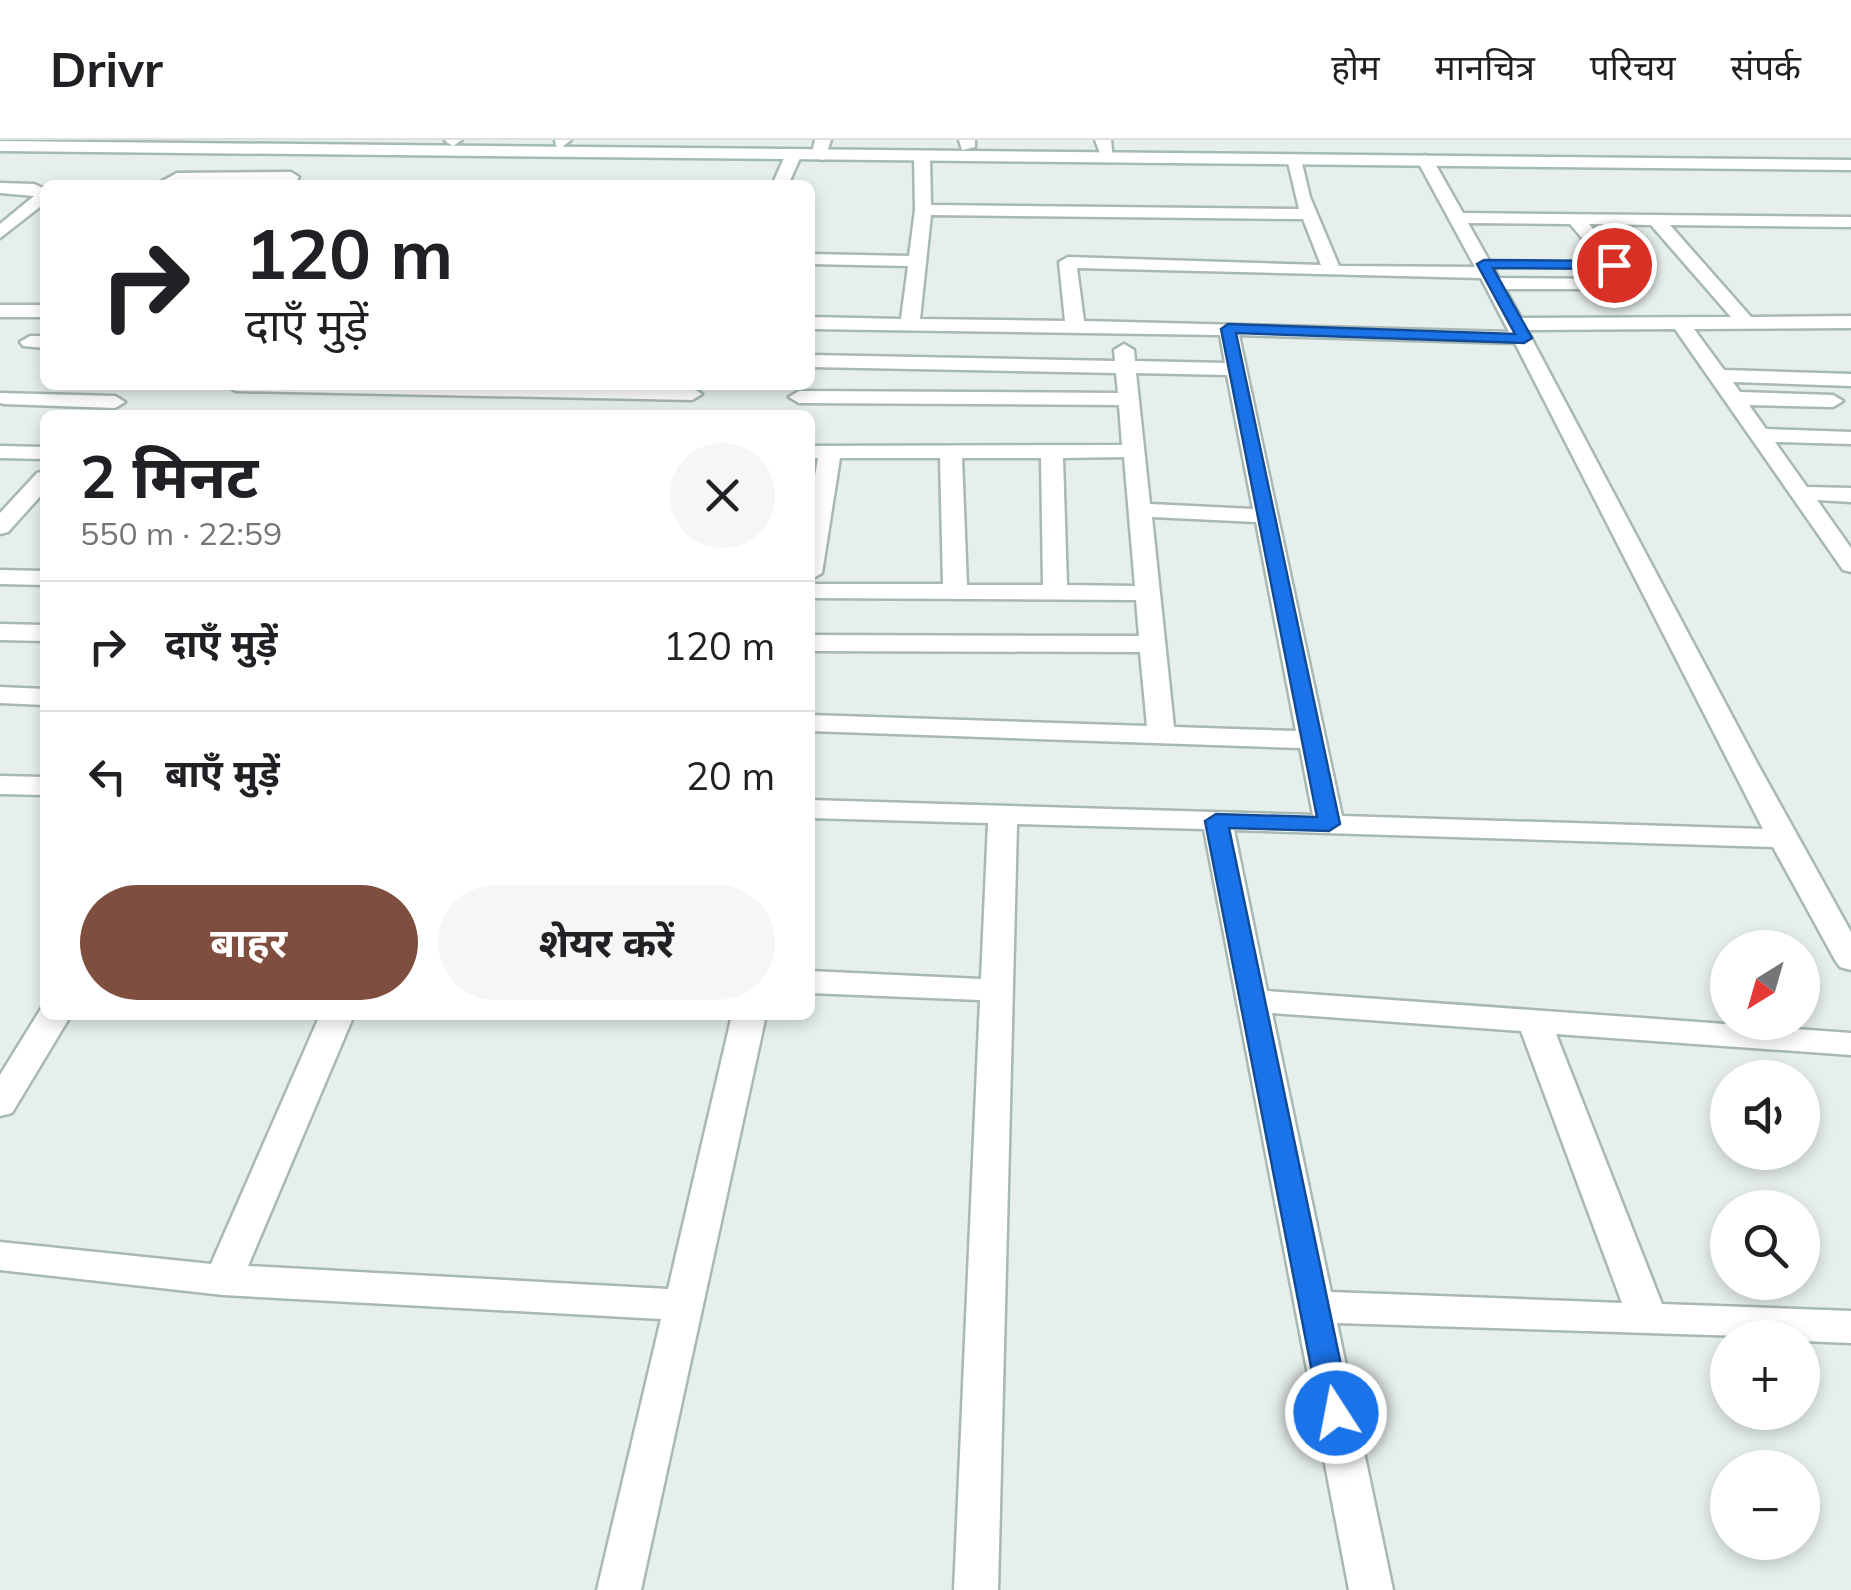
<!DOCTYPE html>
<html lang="hi">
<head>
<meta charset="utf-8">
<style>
  body { margin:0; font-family:Mulish,"Noto Sans Devanagari",sans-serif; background:#f6f6f6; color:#202124; height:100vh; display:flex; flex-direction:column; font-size:38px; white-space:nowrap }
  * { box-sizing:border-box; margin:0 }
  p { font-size:32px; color:#757577 }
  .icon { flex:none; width:55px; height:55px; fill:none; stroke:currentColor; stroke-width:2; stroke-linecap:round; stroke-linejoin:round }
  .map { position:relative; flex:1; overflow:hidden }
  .side { position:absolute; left:40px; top:270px; width:775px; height:610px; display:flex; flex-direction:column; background:#fff; border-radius:15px; box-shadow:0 5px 15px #0003 }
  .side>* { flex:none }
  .top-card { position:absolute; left:40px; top:40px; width:775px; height:210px; border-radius:15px; box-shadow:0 5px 15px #0003; background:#fff; color:#202124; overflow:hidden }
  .needle { width:65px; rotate:217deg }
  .controls { position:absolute; left:1710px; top:790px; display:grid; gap:20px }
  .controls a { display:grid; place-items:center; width:110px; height:110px; border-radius:50%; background:#fff; box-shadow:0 5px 15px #0003; font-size:50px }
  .pin { position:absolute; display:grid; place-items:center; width:85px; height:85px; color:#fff; margin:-42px; border:5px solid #fff; border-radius:50%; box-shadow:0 2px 10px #0007 }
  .me { position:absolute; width:110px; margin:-55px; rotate:349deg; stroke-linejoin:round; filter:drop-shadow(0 0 8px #0008) }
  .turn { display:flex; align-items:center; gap:35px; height:210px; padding:0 40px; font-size:45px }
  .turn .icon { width:130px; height:130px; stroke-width:2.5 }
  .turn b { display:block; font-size:70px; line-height:85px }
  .round { display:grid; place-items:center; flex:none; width:105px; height:105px; border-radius:52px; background:#f6f6f6 }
  .headline { display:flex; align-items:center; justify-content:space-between; height:170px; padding:0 40px }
  h1 { font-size:60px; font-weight:700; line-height:75px }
  .cta { display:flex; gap:20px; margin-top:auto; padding:20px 40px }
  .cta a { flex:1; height:115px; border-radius:60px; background:#7f4e3f; color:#fff; font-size:40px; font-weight:700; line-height:115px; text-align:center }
  .cta a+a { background:#f6f6f6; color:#202124 }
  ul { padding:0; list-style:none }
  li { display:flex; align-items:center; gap:30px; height:130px; padding:0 40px; border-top:2px solid #e0e0e0 }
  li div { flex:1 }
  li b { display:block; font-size:38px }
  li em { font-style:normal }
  header { display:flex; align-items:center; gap:60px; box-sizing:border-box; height:140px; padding:0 50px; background:#fff; border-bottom:2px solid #e0e0e0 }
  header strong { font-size:48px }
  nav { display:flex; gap:55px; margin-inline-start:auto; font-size:35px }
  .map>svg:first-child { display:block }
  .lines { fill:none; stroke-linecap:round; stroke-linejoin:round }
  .street-casing { stroke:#a8b8b2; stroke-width:5 }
  .secondary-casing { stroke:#a4bbb3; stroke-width:5 }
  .street { fill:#fff; fill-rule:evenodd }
  .secondary { fill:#fff; fill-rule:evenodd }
  .route { fill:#1a73e8; stroke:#114b97; stroke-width:2.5 }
</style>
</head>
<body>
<header>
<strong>Drivr</strong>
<nav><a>होम</a><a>मानचित्र</a><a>परिचय</a><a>संपर्क</a></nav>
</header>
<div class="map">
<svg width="1851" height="1450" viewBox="0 0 1851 1450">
  <rect width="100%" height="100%" fill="#e6efeb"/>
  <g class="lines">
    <defs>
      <g id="street">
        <polygon points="462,0 453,6 445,1 446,0"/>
        <polygon points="555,0 571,0 561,8 556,6"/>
        <polygon points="815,0 831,0 824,20 811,17"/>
        <polygon points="959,0 975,0 975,7 962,10"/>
        <polygon points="1095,0 1111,0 1113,21 1103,21"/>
        <polygon points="793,11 801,16 788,45 772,45 785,16"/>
        <path d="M922,12L930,17L931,65L1299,69L1287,18L1300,15L1310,57L1339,126L1475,127L1417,20L1425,15L1433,20L1463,73L1851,77V87L1670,85L1751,177L1851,176V188L1694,189L1724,230L1851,234V246L1733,242L1740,252L1833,255L1843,261L1833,267L1749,265L1766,289L1851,292V304L1775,302L1807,347L1851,348V362L1817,360L1851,408V432L1843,430L1675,189L1527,190L1756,621L1851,792V830L1840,827L1835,820L1773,707L1234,690L1267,851L1851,893V915L1556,894L1662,1164L1851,1171V1203L1802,1201V1198L1337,1183L1393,1450H1349L1204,689L1017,684L998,1450H954L980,860L810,853V831L981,839L988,683L810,678V660L1313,675L1300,608L810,591V575L1147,586L1140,512L810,511V495L1139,496L1136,460L810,458V444H943L940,318H840L822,433L810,440V365L818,318H810V306L1122,305L1119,265L799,263L789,257L799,251L1118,253L1116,233L810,227V215L1115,221L1114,210L1124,204L1134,210L1135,221L1225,223L1220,195L810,189V177L901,179L908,126L810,124V114L909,116L915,70L914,17ZM931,75L1303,79L1321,125L1068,117L1059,122L1065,181L920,179ZM1468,83L1570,84L1617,139L1499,138ZM1589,84L1651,85L1731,177L1521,178L1505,149H1637V141ZM1077,128L1481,138L1509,192L1084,181ZM1239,195L1515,203L1763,689L1342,676ZM1136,233L1227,235L1253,369L1150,364ZM1124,317L1135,446L1067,445L1063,318ZM962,318H1041L1043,445H967ZM1152,377L1256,382L1296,591L1174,587ZM1272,873L1521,891L1622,1163L1331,1152Z"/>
        <polygon points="291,32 299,37 297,40 155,45 177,33"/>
        <polygon points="0,43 34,44 45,49 45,63 0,98 0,84 34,56 0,53"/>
        <rect x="0" y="165" width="45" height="12"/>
        <polygon points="30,196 45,196 45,208 23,206 20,202"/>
        <polygon points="226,245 692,248 702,254 692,260 236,251"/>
        <polygon points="0,253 115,256 125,262 115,268 4,264 0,263"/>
        <polygon points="0,306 45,307 45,319 0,318"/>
        <polygon points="45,331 45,351 8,392 0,394 0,373 37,333"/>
        <polygon points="0,430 45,431 45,445 0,444"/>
        <polygon points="0,484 45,485 45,501 0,500"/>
        <polygon points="0,547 45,549 45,565 0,563"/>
        <polygon points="0,636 45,637 45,655 0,654"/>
        <polygon points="42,867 45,875 71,875 12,973 0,976 0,935"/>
        <polygon points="320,875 354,875 248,1126 668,1149 732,875 766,875 641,1450 597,1450 661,1179 223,1155 0,1130 0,1102 211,1124"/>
      </g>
      <polygon id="secondary" points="0,1 1851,20 1851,30 0,11"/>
    </defs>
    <!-- street casing -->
    <use href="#street" class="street-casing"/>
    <!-- secondary casing -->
    <use href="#secondary" class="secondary-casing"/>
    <!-- street -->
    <use href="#street" class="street"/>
    <!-- secondary -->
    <use href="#secondary" class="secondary"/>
  </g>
  <!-- route -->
  <polygon class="route" points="1484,120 1614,121 1621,125 1614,129 1493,128 1532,198 1524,203 1236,193 1340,684 1329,691 1229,688 1351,1273 1347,1282 1336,1286 1325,1282 1320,1273 1205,681 1216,674 1317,677 1221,189 1228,184 1515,194 1477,124"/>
</svg>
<div class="controls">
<a><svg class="needle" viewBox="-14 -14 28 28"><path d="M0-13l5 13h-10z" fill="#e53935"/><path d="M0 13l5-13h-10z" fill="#757577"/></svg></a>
<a><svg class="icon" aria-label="sound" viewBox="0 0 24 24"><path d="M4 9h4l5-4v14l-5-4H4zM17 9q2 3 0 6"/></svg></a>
<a><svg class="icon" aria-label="search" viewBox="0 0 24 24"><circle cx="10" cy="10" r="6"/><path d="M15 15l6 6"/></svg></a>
<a>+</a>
<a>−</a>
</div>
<div class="pin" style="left:1614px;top:125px;background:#d93025"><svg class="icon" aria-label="arrive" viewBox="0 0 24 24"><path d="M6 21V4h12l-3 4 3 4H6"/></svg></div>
<svg class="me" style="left:1336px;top:1273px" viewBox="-20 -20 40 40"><circle r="17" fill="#1a73e8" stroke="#fff" stroke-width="3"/><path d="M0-11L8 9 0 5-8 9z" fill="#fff"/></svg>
<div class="top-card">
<div class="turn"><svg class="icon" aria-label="right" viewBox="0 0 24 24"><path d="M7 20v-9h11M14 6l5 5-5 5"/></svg><div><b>120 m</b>दाएँ मुड़ें</div></div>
</div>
<section class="side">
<div class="headline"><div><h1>2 मिनट</h1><p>550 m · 22:59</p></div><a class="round"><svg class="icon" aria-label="close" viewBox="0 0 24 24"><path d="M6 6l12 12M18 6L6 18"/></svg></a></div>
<ul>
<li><svg class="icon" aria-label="right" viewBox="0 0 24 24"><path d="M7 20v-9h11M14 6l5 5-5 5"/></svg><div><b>दाएँ मुड़ें</b></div><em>120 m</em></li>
<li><svg class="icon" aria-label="left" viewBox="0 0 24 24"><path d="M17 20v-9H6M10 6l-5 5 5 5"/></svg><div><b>बाएँ मुड़ें</b></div><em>20 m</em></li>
</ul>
<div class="cta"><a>बाहर</a><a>शेयर करें</a></div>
</section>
</div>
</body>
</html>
